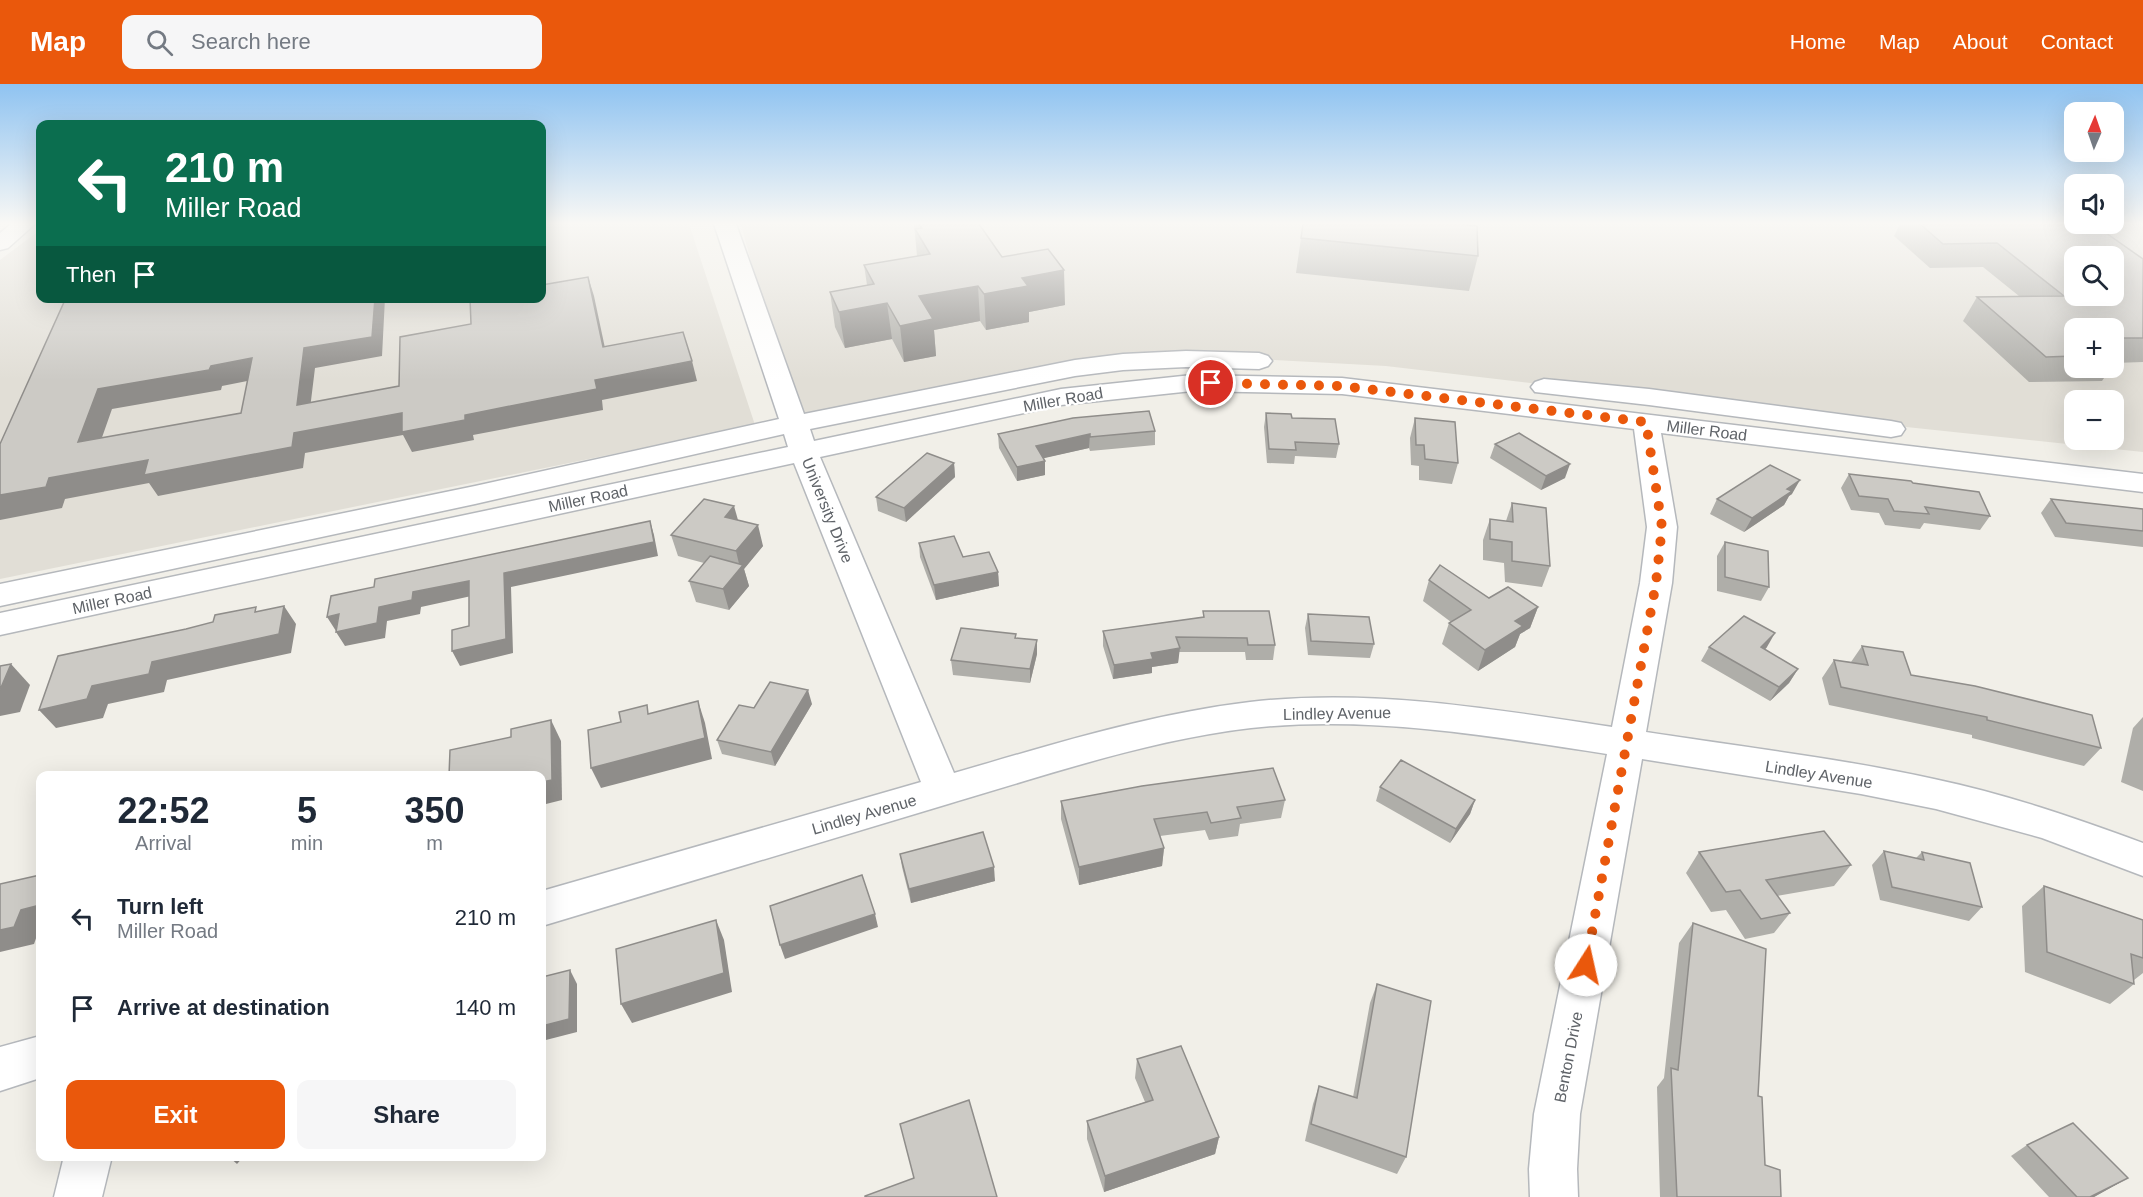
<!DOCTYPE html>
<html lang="en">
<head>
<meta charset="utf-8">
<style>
  body { margin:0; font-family:Arial,sans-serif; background:#f6f6f7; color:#1f2937; height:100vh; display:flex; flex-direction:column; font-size:22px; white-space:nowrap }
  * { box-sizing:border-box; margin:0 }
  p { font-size:20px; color:#747a83 }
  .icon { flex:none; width:33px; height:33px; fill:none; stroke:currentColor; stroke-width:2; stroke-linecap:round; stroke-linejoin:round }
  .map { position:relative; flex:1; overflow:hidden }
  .sheet { position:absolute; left:36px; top:687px; width:510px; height:390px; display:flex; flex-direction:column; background:#fff; border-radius:12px; box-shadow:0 6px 24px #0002 }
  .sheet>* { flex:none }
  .guide { position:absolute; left:36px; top:36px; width:510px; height:183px; border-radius:12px; box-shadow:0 6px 24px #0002; background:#0b6e4f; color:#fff; overflow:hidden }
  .needle { width:39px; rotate:2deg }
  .buttons { position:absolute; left:2064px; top:18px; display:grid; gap:12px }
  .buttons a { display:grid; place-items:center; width:60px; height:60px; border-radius:12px; background:#fff; box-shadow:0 6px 24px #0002; font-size:30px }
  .pin { position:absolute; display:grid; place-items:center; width:51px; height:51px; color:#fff; margin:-26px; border:3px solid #fff; border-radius:50%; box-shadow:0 2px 6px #0007 }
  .me { position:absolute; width:66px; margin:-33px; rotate:10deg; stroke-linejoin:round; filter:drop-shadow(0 0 4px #0008) }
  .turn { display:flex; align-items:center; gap:21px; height:126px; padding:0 30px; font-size:27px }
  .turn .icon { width:78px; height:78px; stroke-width:2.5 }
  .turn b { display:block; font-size:42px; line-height:51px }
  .then { display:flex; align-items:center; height:57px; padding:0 30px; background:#0003; gap:12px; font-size:22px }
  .eta { display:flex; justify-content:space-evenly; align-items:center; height:102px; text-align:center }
  .eta b { font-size:36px; font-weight:700; line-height:42px }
  .button { display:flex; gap:12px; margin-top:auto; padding:12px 30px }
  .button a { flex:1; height:69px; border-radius:12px; background:#ea580c; color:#fff; font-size:24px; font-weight:700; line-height:69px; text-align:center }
  .button a+a { background:#f6f6f7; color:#1f2937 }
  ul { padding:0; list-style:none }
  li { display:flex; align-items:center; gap:18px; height:90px; padding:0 30px }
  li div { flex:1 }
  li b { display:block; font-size:22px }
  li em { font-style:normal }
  header { display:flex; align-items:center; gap:36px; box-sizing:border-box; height:84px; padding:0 30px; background:#ea580c; color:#fff }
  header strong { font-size:28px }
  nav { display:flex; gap:33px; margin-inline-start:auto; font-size:21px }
  .search { width:420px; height:54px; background:#f6f6f7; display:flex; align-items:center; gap:15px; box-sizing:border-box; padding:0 21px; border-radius:12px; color:#747a83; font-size:22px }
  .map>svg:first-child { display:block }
  .education { fill:#e1ded6; fill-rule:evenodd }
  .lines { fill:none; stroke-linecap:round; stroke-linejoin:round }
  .minor-casing { stroke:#b5b8bc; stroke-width:3 }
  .minor { fill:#fff; fill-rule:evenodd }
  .wall { fill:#afaea9 }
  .shaded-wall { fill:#8f8d8a }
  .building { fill:#cccac5; stroke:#8f8d8a; stroke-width:1.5; fill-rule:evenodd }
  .route { stroke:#ea580c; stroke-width:10; stroke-dasharray:0 18 }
  .labels { text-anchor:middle; stroke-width:4.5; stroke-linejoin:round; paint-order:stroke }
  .street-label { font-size:16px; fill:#5f6368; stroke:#fff }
</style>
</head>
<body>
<header>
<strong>Map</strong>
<div class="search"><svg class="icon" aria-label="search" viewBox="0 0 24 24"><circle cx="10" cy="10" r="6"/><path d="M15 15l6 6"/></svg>Search here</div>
<nav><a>Home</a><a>Map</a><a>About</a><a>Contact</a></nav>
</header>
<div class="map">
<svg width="2143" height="1113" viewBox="0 0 2143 1113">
  <rect width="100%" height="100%" fill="#f1efe8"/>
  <!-- education -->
  <g class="education">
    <polygon points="542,140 689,140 755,341 0,495 0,176 40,146 40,214 542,214"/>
    <path d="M741,140H2143V368L1859,338L1386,282L1236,274H1167L794,340ZM2074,172H2114V212H2074ZM2074,244H2114V284H2074ZM2074,316H2114V356H2074Z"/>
  </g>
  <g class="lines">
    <defs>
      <g id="minor">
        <polygon points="11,140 35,140 8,164 0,166 0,149"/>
        <path d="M714,140H736L804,330L1075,276L1123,270L1186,267L1259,269L1268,272L1272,277L1268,282L1259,285L1186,283L1123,286L1075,292L810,345L814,357L1061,305L1192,291L1342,294L2143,390V408L1661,349L1677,443L1672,499L1646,648C1742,663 1839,674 1934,695C2006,710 2075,734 2143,759V792L2042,754L1936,725L1861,710L1642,675L1580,1030L1577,1085L1578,1113H1530L1529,1085L1534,1030L1607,670C1489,652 1371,631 1251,644C1148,656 1047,691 948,720C813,761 677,801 542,842V807L921,698L794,379L0,551V529L788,363L784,350L475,420L0,522V500L475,402L779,335ZM1192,307L1342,310L1634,345L1647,443L1640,499L1612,643C1493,625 1371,604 1250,618C1149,630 1051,661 954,689L820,373L1061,321Z"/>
        <polygon points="1544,295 1649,305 1891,337 1901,339 1905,345 1901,351 1891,353 1649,321 1535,308 1531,303 1535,298"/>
        <polygon points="40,952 40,994 0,1007 0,963"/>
        <polygon points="64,1072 112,1072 102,1113 54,1113"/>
      </g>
    </defs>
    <!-- minor casing -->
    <use href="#minor" class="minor-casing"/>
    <!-- minor -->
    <use href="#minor" class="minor"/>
  </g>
  <!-- wall -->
  <g class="wall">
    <polygon points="914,140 979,140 1002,173 1065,221 1029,228 1029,238 986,246 980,237 934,246 936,272 904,278 892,255 845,264 835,243 830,208 867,201 864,181 917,172"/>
    <polygon points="1900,140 2081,140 2081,142 2143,175 2143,278 2114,279 2114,280 2114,244 2074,244 2074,284 2111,284 2102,297 2029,298 1963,237 1977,213 2019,212 1983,183 1930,184 1894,152"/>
    <polygon points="1301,154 1478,172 1469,207 1296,189"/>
    <polygon points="1266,329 1292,334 1339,360 1336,374 1295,372 1294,380 1267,379 1264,343"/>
    <polygon points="1415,334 1458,379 1452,400 1419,396 1419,382 1411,381 1410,354"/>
    <polygon points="1155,347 1155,361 1090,367 1089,364 1043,374 1045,391 1017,397 999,364 998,350"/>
    <polygon points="1495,360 1565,394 1541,406 1490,374"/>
    <polygon points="954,379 955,393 906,438 878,427 876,413"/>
    <polygon points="1849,390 1913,399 1990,432 1980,446 1924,439 1920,445 1885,441 1879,429 1851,426 1841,404"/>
    <polygon points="1792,410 1789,412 1784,421 1744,448 1710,430 1717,415"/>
    <polygon points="2051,415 2143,425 2143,463 2055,453 2041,429"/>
    <polygon points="1512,419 1550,482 1542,503 1505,498 1504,479 1483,476 1483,456 1490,435 1506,437"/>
    <polygon points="738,436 763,462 744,485 749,502 729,526 696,518 689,497 704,479 678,472 671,451"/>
    <polygon points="1725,458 1769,503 1761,517 1717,507 1717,472"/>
    <polygon points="919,459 963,473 998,488 999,502 936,516 920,473"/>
    <polygon points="1429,496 1489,514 1538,523 1530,544 1520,550 1515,563 1478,587 1442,560 1449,539 1451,538 1423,517"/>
    <polygon points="1203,527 1275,561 1273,576 1246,576 1245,568 1179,568 1178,579 1152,583 1152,589 1113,595 1103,562 1103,547 1203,533"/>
    <polygon points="1308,530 1374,560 1370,574 1308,571 1305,544"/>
    <polygon points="1016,554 1037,570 1030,599 953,591 951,576"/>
    <polygon points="1862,562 1911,591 2101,664 2084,682 1972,654 1972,651 1829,621 1822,594 1834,576 1851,578"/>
    <polygon points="1709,563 1767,563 1765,566 1798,585 1789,599 1770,617 1701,577"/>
    <polygon points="812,620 775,682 722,670 717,656 754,624"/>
    <polygon points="2143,633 2143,707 2121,698 2133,644"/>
    <polygon points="1380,703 1475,716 1470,730 1450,759 1376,717"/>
    <polygon points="1285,716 1281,734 1240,740 1238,752 1209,756 1205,746 1160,752 1164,764 1162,782 1079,801 1061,735 1061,717"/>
    <polygon points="1884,767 1916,774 1922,768 1982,823 1969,837 1880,816 1872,781"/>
    <polygon points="1699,768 1851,781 1834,802 1777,812 1790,829 1774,849 1745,855 1726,826 1711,828 1686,789"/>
    <polygon points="900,770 995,797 911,819 902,783"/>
    <polygon points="2044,802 2143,836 2143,889 2134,896 2134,900 2110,920 2025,888 2022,822"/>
    <polygon points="1693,839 1758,1012 1765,1081 1781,1113 1660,1113 1657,1003 1664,994 1679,859"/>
    <polygon points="1377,900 1406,1073 1397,1090 1305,1057 1313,1020 1319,1002 1353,1013 1370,919"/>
    <polygon points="1137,975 1219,1053 1215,1070 1104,1108 1087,1055 1087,1037 1145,1018 1135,994"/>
    <polygon points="2027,1061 2128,1094 2094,1113 2049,1113 2011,1072"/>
  </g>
  <!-- shaded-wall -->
  <g class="shaded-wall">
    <polygon points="1064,186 1065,221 1029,228 1029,238 986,246 984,210 1022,194"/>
    <polygon points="588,193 594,212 609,283 603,263"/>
    <polygon points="978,202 980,237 934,246 936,272 904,278 900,242 919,212"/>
    <polygon points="375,214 385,214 382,272 315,284 308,341 297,321 304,264"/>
    <polygon points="887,219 892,255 845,264 839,228"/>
    <polygon points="252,274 263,294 222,302 221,306 112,325 93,379 78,358 98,305 211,282"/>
    <polygon points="692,277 697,297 602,316 603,326 473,351 474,356 412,368 403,351 305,369 303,384 158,412 149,399 65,415 62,424 0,436 0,411 49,394 402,329 465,331 595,296"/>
    <polygon points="1090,350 1089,364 1036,376 1036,362"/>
    <polygon points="1045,377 1045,391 1017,397 1017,383"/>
    <polygon points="954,379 955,393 906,438 904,424"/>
    <polygon points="1570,380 1565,394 1541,406 1546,392"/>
    <polygon points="1800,396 1792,410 1789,412 1784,421 1744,448 1752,434 1787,405"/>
    <polygon points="734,422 740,443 725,433"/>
    <polygon points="650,437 654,451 658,472 511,503 513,569 460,582 452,567 504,489"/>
    <polygon points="758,441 763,462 744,485 749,502 729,526 723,505 740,484 736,467"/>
    <polygon points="998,488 999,502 936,516 934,501"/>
    <polygon points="469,497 476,511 421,523 420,530 387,537 385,554 345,562 336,548 379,523 413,508"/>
    <polygon points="284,522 296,540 291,569 167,596 164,608 108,620 103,634 56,644 39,626 92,602 152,578"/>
    <polygon points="1538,523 1530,544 1520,550 1515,563 1478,587 1485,566 1515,537"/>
    <polygon points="339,530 336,547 327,533"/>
    <polygon points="1775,549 1767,563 1752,578 1761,563"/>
    <polygon points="1037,556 1037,570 1030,599 1030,585"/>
    <polygon points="1180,564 1178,579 1152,583 1152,589 1113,595 1114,581 1151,569"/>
    <polygon points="11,580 30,601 20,628 0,632 0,606"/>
    <polygon points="1798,585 1789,599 1770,617 1779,603"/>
    <polygon points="808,606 812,620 775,682 771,668"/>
    <polygon points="698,617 705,639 712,675 601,704 591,684"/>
    <polygon points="551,636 561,657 562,716 542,721 542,698"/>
    <polygon points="1475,716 1470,730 1450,759 1456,745"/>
    <polygon points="1164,764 1162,782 1079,801 1079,783"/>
    <polygon points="994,783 995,797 911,819 909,805"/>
    <polygon points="40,821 40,843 34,860 0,868 0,846 21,826"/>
    <polygon points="875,830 878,843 785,875 780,861"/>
    <polygon points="716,836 724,856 732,908 632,939 621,920"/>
    <polygon points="570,886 577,900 577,948 542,957 542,942"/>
    <polygon points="1219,1053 1215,1070 1104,1108 1105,1092"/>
    <polygon points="228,1072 244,1072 237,1080"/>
    <polygon points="2128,1094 2094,1113 2090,1113"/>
  </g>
  <!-- building -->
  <g class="building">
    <polygon points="919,140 979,140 1002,173 1048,165 1064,186 1022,194 1028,202 984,210 978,202 919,212 933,235 900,242 887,219 839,228 830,208 874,200 864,181 930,170 915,145 922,144"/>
    <polygon points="1303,140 1467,140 1467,141 1477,142 1478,172 1301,154"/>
    <path d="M1920,140H2081V142H2096L2143,175V254H2114V244H2074V272L2046,273L1977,213L2064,212L1997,159L1943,160ZM2074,172H2114V212H2074Z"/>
    <path d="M588,193L603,263L683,248L692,277L595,296L597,305L465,331V336L402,348V329L294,349L292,363L144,391L148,376L49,394L46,403L0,411V360L65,216L78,214H375L372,253L304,264L297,321L399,302L400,253L471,240L470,214H542V201ZM252,274L241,329L78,358L98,305L209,286L211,282Z"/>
    <polygon points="2114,267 2120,272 2114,272"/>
    <polygon points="1149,327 1155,347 1090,353 1090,350 1036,362 1045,377 1017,383 998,350 1073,334"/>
    <polygon points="1266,329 1291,330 1292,334 1335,335 1339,360 1295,358 1296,366 1269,365"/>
    <polygon points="1415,334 1455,338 1458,379 1425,375 1424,361 1416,361"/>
    <polygon points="1519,349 1570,380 1546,392 1495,360"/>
    <polygon points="927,369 954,379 904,424 876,413"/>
    <polygon points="1770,381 1800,396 1787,405 1792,407 1752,434 1717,415"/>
    <polygon points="1849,390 1911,397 1913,399 1979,408 1990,432 1925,423 1929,430 1894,427 1888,415 1859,412"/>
    <polygon points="704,415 734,422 725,433 758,441 736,467 671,451"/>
    <polygon points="2051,415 2143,425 2143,447 2066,439"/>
    <polygon points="1512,419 1546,424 1550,482 1512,477 1512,458 1490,455 1490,435 1513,438"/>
    <polygon points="650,437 654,458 504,489 506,555 452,567 452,546 469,542 469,497 413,508 412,516 379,523 377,539 336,548 339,530 327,533 331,512 374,503 375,495"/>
    <polygon points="954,452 963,473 989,468 998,488 934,501 919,459"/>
    <polygon points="1725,458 1768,467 1769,503 1725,493"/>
    <polygon points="710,472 743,481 723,505 689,497"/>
    <polygon points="1440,481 1489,514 1508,503 1538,523 1515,537 1523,542 1485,566 1449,539 1471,526 1429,496"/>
    <polygon points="284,522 279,550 152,578 149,590 92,602 87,615 39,626 58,572 186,545 213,538 215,531 256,523 255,528"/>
    <polygon points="1203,527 1269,527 1275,561 1248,561 1247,554 1176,553 1180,564 1151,569 1153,575 1114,581 1103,547 1204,533"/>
    <polygon points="1308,530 1369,533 1374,560 1311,557"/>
    <polygon points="1744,532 1775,549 1761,563 1798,585 1779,603 1709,563"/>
    <polygon points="961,544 1016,550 1015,554 1037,556 1030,585 951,576"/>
    <polygon points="1862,562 1903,568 1911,591 1975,602 2092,631 2101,664 1987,636 1987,633 1841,603 1834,576 1868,581"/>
    <polygon points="11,580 0,606 0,582"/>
    <polygon points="770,598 808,606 771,668 717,656 739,621 754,624"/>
    <polygon points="698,617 705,654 591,684 588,646 621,638 619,628 647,621 648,630"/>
    <polygon points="551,636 552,696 542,698 542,692 449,692 450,666 511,653 511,645"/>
    <polygon points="1401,676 1475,716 1456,745 1380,703"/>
    <polygon points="1273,684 1285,716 1237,723 1241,734 1211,739 1207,728 1154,735 1164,764 1079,783 1061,717 1142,702"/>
    <polygon points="1824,747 1851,781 1766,796 1790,829 1761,835 1740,806 1726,808 1699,768"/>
    <polygon points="983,748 994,783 909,805 900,770"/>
    <polygon points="1884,767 1924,776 1922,768 1970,779 1982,823 1892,803"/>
    <polygon points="40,791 40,821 21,826 14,843 0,846 0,800"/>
    <polygon points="862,791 875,830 780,861 770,822"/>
    <polygon points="2044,802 2143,836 2143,874 2131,870 2134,900 2047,868"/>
    <polygon points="716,836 724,889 621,920 616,865"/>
    <polygon points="1693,839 1766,865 1758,1012 1762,1013 1765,1081 1780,1086 1781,1113 1677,1113 1671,984 1678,986"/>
    <polygon points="570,886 569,935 542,942 542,893"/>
    <polygon points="1377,900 1431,917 1406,1073 1311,1040 1319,1002 1357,1014"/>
    <polygon points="1181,962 1219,1053 1105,1092 1087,1037 1153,1016 1137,975"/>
    <polygon points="969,1016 997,1113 865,1113 865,1112 914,1094 900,1040"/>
    <polygon points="2073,1039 2128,1094 2090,1113 2077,1113 2027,1061"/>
  </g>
  <!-- sky -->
  <linearGradient id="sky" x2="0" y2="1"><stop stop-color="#8fc3f1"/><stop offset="0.47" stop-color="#f9f8f5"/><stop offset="1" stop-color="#f9f8f5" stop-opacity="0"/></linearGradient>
  <rect width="2143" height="296" fill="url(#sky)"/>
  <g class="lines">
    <!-- route -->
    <polyline class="route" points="1211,299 1341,302 1646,338 1662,443 1656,499 1586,881"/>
  </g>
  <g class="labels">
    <!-- street labels -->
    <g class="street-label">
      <text transform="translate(1063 315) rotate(-10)" y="6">Miller Road</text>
      <text transform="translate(1707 346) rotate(7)" y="6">Miller Road</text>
      <text transform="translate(588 414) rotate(-12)" y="6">Miller Road</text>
      <text transform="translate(828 426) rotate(68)" y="6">University Drive</text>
      <text transform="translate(112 516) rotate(-12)" y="6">Miller Road</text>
      <text transform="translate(1337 629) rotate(-1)" y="6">Lindley Avenue</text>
      <text transform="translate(1819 690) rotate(9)" y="6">Lindley Avenue</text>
      <text transform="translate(864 730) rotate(-16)" y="6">Lindley Avenue</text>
      <text transform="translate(1568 973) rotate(-79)" y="6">Benton Drive</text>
    </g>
  </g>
</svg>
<div class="buttons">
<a><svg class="needle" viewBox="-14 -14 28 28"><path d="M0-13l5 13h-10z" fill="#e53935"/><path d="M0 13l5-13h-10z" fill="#747a83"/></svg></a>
<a><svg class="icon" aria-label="sound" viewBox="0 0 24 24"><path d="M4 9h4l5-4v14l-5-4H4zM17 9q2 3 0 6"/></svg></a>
<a><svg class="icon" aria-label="search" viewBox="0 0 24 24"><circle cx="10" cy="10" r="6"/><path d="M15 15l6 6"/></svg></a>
<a>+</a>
<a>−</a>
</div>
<div class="pin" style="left:1211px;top:299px;background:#d93025"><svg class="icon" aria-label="arrive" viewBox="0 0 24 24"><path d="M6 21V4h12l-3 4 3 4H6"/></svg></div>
<svg class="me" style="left:1586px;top:881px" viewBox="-20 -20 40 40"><circle r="19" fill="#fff"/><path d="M0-13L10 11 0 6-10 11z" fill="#ea580c"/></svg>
<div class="guide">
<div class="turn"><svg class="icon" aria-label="left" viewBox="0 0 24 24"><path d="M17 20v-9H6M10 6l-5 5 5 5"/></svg><div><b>210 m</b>Miller Road</div></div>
<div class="then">Then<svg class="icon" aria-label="arrive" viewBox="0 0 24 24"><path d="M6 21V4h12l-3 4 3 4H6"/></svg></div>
</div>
<section class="sheet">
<div class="eta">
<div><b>22:52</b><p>Arrival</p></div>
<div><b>5</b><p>min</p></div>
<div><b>350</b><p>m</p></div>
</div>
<ul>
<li><svg class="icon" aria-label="left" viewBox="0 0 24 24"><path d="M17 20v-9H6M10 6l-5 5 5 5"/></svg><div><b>Turn left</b><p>Miller Road</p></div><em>210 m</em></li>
<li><svg class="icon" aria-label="arrive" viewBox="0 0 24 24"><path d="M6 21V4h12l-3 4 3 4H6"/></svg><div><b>Arrive at destination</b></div><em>140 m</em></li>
</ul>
<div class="button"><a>Exit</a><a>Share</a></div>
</section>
</div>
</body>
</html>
